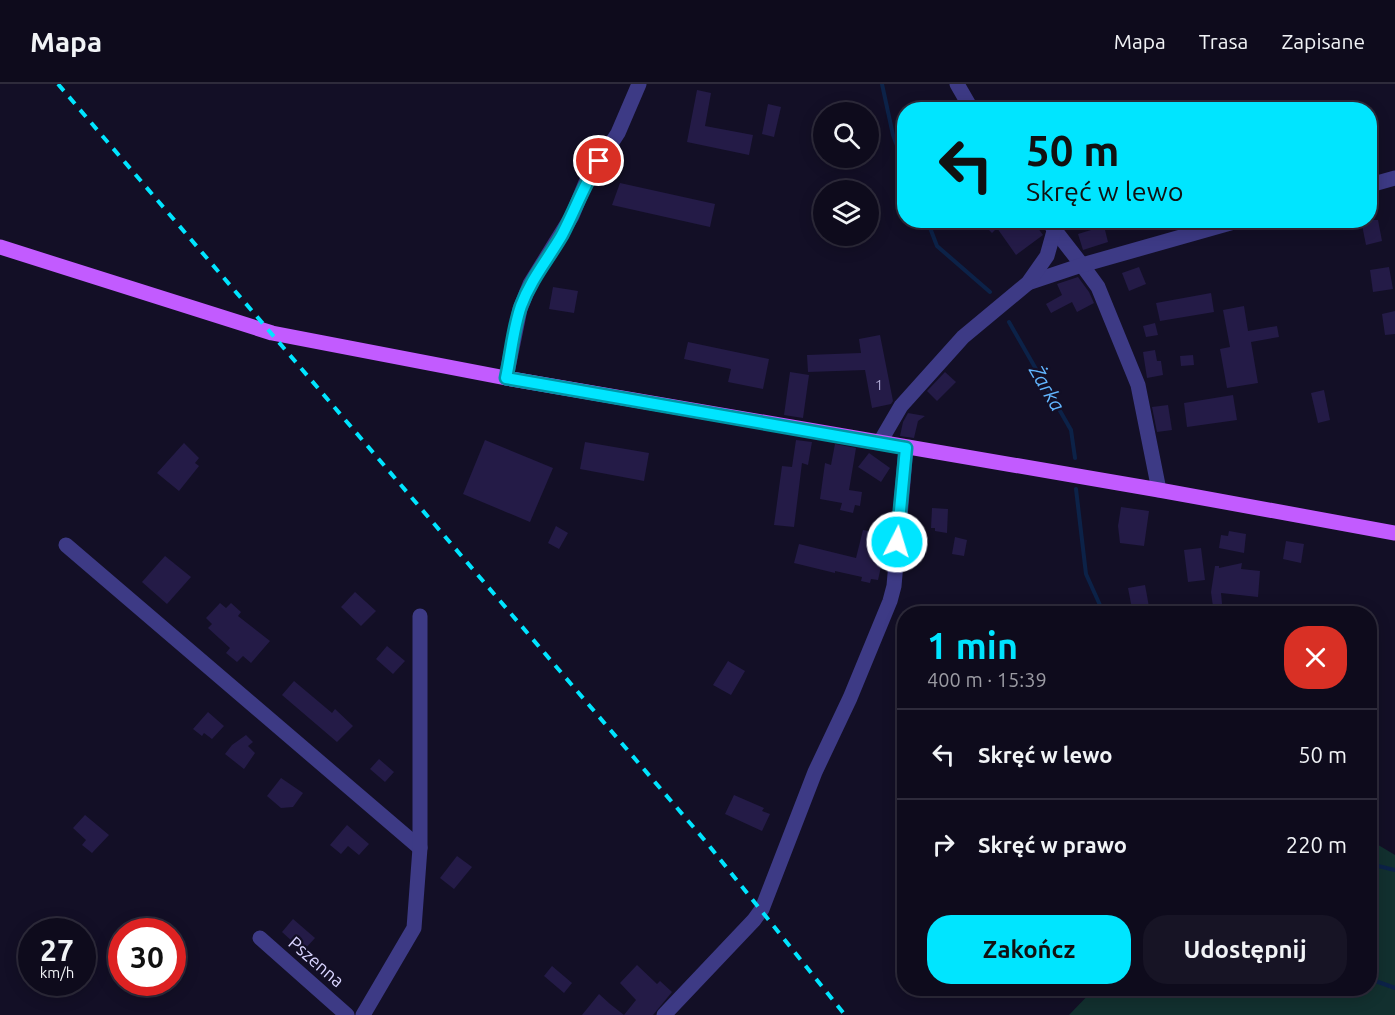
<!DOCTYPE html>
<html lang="pl">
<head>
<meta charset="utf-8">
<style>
  body { margin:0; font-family:Ubuntu,sans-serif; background:#171425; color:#f1f3f6; height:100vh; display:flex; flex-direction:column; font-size:22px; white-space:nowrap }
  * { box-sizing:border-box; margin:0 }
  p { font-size:20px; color:#9b9ba3 }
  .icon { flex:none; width:33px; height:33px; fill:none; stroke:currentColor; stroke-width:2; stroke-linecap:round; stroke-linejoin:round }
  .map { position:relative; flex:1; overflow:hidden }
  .drawer { position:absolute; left:897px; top:522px; width:480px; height:390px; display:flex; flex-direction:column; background:#0e0b1c; border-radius:24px; box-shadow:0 3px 15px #0003,0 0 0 2px #2e2b3b }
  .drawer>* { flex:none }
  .top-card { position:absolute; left:897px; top:18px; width:480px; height:126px; border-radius:24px; box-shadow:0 3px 15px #0003,0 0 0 2px #2e2b3b; background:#00e5ff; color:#111; overflow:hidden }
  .tools { position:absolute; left:813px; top:18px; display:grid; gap:12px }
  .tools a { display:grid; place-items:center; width:66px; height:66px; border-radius:50%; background:#0e0b1c; box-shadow:0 3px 15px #0003,0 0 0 2px #2e2b3b; font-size:30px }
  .speed { position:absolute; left:18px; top:834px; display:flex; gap:12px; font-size:30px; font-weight:700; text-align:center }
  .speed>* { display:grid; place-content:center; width:78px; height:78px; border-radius:50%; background:#0e0b1c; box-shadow:0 3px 15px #0003,0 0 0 2px #2e2b3b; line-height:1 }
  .speed small { font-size:15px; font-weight:400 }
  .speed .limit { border:9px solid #d22; background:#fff; color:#111 }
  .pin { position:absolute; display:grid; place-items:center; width:51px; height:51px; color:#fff; margin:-26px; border:3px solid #fff; border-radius:50%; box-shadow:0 2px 6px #0007 }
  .me { position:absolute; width:66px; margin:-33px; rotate:5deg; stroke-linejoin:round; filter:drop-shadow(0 0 4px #0008) }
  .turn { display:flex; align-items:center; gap:21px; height:126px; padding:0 30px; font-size:27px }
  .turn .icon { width:78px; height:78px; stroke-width:2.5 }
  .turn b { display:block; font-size:42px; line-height:51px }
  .round { display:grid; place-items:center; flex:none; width:63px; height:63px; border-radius:24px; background:#171425 }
  .headline { display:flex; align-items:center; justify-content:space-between; height:102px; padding:0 30px }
  h1 { font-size:36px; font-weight:700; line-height:45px; color:#00e5ff }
  .action { display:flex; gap:12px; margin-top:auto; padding:12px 30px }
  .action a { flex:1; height:69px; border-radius:24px; background:#00e5ff; color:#111; font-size:24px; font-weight:700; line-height:69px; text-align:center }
  .action a+a { background:#171425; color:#f1f3f6 }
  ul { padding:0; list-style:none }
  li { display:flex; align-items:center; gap:18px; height:90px; padding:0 30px; border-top:2px solid #2e2b3b }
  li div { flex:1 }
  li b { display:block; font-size:22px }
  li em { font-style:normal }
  header { display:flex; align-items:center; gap:36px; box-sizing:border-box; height:84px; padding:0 30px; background:#0e0b1c; border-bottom:2px solid #2e2b3b }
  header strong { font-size:28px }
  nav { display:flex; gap:33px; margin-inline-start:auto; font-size:21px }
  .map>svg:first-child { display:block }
  .green { fill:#12302f }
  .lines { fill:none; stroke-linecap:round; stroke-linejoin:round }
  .stream { stroke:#0c2248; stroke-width:4 }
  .building { fill:#241b47 }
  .minor { stroke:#3d3a85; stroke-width:15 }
  .major { stroke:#c25bff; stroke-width:15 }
  .rail { stroke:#00e5ff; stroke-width:4; stroke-dasharray:9 8; stroke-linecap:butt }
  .route-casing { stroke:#0095a6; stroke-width:15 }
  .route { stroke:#00e5ff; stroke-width:10 }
  .labels { text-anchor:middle; stroke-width:4.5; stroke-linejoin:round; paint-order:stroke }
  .number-label { font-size:15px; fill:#aca6d1 }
  .street-label { font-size:18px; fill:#d9d4ff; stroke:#130f26 }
  .water-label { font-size:20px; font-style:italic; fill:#62b6ff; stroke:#130f26 }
</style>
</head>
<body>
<header>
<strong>Mapa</strong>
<nav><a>Mapa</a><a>Trasa</a><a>Zapisane</a></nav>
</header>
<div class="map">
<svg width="1395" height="931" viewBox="0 0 1395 931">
  <rect width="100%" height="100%" fill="#130f26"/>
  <!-- green -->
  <polygon class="green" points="1370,756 1395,771 1395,931 1069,931 1094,905 1370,904"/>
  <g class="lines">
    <!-- stream -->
    <g class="stream">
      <polyline points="882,0 893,51 904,80"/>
      <polyline points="927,136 937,162 990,208"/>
      <polyline points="1009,238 1071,346 1075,374"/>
      <polyline points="1076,405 1086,490 1104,530"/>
      <polyline points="1370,780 1395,786"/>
      <polyline points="1370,895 1395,904"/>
    </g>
  </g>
  <!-- building -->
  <g class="building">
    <polygon points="697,6 711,9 705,42 753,51 749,71 687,58"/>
    <polygon points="768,20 781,23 774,53 762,50"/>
    <polygon points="620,99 715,120 710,143 612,121"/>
    <polygon points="979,136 1032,136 1043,151 1016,171 997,144 992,149"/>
    <polygon points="1361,136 1378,136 1382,157 1366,161"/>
    <polygon points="1104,142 1108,158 1083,166 1078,150"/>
    <polygon points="1139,183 1146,200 1129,207 1122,189"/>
    <polygon points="1389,183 1393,205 1373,208 1370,186"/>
    <polygon points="1078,193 1089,208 1094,219 1077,228 1072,218 1051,229 1046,220 1062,211 1057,200"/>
    <polygon points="553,203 578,207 574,229 549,225"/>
    <polygon points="1211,209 1214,228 1160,237 1156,219"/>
    <polygon points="1244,222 1248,247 1277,242 1279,253 1251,258 1258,299 1227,304 1220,265 1230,263 1223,226"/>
    <polygon points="1395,227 1395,250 1385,251 1382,230"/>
    <polygon points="1155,239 1158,251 1146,253 1143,242"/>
    <polygon points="880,251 893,317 891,320 872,324 865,286 808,288 807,271 861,269 859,255"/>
    <polygon points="688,258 769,275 763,305 728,298 731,285 684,275"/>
    <polygon points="1155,266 1157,277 1161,277 1163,291 1147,294 1143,268"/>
    <polygon points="1193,271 1194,281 1181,282 1180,272"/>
    <polygon points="790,288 809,291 803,334 784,331"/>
    <polygon points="945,288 956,298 937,317 927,307"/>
    <polygon points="1324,306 1330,336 1318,339 1311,309"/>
    <polygon points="1233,311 1237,336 1187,343 1184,319"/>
    <polygon points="1168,321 1172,346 1157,348 1152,323"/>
    <polygon points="908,329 925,332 918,337 914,354 900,352 903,338"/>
    <polygon points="485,356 553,384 530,438 463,410"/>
    <polygon points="796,356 812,358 808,381 802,379 794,443 774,441 782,382 792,383"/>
    <polygon points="585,358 649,369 644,397 580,385"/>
    <polygon points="184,359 199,374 195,379 199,382 179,407 157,389"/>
    <polygon points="835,360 856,364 849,406 862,408 860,422 855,421 853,429 840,426 842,419 820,415 825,379 831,381"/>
    <polygon points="869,369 890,384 881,398 858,383"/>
    <polygon points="1121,423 1149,427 1144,462 1120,459 1118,442"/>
    <polygon points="932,424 948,425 947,449 935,447 935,444 931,444"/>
    <polygon points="556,442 568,449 559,465 548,459"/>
    <polygon points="863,446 888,451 878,496 871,495 870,499 861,497 862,493 835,487 835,489 794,479 799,460 856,474"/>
    <polygon points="1229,447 1246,450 1244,469 1219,464 1221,451 1228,452"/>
    <polygon points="955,453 967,456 964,472 952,470"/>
    <polygon points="1286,457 1304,460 1301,479 1283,475"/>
    <polygon points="1201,464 1205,496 1188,498 1184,466"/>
    <polygon points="165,472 191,493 167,520 142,498"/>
    <polygon points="1242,479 1241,485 1260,487 1258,513 1221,509 1223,530 1214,530 1211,508 1215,482 1219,482 1219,484"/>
    <polygon points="1145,501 1150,528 1133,530 1128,504"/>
    <polygon points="355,508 376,527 361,542 341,523"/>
    <polygon points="220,519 226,524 231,519 241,528 238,532 270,557 251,579 243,572 237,578 226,569 230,564 208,544 212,540 206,534"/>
    <polygon points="387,562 405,577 393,590 376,575"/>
    <polygon points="728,577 745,587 731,611 713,601"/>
    <polygon points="294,597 332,629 335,625 353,642 337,658 282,611"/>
    <polygon points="208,628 224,642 212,655 204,649 202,652 193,645"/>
    <polygon points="246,651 253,658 248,662 255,669 244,685 225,670 232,661"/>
    <polygon points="379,675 394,688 385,698 370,685"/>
    <polygon points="281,694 303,709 293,723 281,724 267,712"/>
    <polygon points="734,711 764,724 762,727 770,730 762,747 725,730"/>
    <polygon points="85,731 109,751 92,769 82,761 86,756 73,744"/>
    <polygon points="347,741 369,760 359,771 348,762 341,770 330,761"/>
    <polygon points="457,772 472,783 454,805 440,794"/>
    <polygon points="293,835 315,854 303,867 282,848"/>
    <polygon points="637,881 657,900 660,897 672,908 653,931 624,931 636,916 620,899"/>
    <polygon points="552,882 572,899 564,909 544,892"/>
    <polygon points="599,910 610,920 624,931 582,931"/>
  </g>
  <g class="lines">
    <!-- minor -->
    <g class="minor">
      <polyline points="957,0 972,26"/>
      <polyline points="1370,101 1395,94"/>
      <polyline points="1047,136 1082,181 1098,203 1138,301 1159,406"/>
      <polyline points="1028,199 1082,181 1241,136"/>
      <polyline points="506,294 520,225 530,200 572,132 586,98 618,49 639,0"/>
      <polyline points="880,358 901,322 963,253 1028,199 1047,172 1054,147"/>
      <polyline points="66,461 420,764"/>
      <polyline points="260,854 347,931"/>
      <polyline points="363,931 414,844 420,764 420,532"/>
      <polyline points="664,931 754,836 762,825 815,688 850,614 890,517 894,502 906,364"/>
    </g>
    <!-- major -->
    <polyline class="major" points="0,163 272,249 506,294 1159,406 1395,449"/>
    <!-- rail -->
    <polyline class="rail" points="58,0 707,759 845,931"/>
  </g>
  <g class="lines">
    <defs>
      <path id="route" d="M599,77C584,101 575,126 562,151C548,175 531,195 521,222C513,245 511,271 506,294L906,364L897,458"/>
    </defs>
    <!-- route casing -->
    <use href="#route" class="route-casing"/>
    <!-- route -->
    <use href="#route" class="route"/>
  </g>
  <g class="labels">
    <!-- number labels -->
    <g class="number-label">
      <text x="879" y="306">1</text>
    </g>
    <!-- street labels -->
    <g class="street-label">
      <text transform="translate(316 878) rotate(41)" y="6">Pszenna</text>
    </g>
    <!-- water labels -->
    <g class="water-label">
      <text transform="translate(1047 304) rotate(60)" y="7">Żarka</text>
    </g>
  </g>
</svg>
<div class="tools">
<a><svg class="icon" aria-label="search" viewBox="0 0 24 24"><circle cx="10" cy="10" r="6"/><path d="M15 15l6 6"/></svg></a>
<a><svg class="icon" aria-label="layers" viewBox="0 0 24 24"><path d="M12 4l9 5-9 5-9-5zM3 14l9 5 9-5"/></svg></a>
</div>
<div class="speed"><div>27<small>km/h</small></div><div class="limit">30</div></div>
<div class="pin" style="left:599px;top:77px;background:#d93025"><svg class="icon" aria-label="arrive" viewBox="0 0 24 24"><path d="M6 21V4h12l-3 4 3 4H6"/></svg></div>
<svg class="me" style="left:897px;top:458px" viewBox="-20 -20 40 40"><circle r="17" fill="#00e5ff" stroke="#fff" stroke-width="3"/><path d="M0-11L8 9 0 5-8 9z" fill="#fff"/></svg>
<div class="top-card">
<div class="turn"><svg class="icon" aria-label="left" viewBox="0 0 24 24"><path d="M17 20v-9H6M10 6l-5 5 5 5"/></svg><div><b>50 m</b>Skręć w lewo</div></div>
</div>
<section class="drawer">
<div class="headline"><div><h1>1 min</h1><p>400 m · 15:39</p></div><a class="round" style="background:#d93025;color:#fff"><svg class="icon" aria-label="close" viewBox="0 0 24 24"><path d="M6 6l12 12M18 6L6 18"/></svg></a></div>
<ul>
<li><svg class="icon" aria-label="left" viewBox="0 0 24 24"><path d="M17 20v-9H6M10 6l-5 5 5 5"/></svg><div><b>Skręć w lewo</b></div><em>50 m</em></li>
<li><svg class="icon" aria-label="right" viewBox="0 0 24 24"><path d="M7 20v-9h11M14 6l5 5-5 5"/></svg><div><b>Skręć w prawo</b></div><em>220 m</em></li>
</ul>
<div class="action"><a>Zakończ</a><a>Udostępnij</a></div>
</section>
</div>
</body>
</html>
